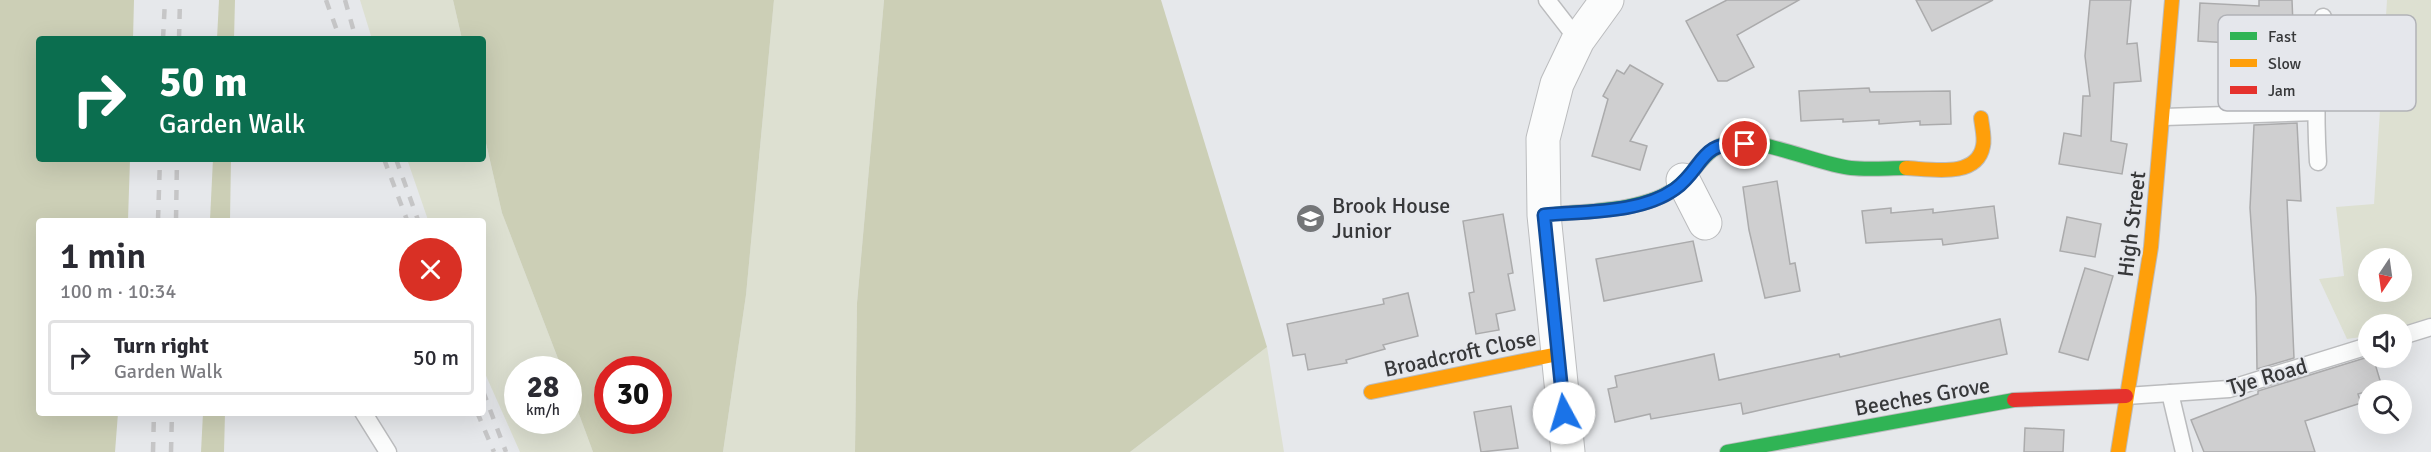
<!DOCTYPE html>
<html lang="en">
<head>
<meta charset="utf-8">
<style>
  body { margin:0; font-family:Signika,sans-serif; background:#f7f7f7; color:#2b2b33; height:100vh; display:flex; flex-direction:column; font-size:22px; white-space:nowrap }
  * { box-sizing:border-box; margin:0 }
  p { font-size:20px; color:#7c7c81 }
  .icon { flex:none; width:33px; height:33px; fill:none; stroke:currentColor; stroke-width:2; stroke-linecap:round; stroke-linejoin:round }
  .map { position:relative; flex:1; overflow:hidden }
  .panel { position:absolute; left:36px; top:218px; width:450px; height:198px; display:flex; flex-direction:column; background:#fff; border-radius:6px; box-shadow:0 6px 24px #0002 }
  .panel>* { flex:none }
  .banner { position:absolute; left:36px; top:36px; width:450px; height:126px; border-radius:6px; box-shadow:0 6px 24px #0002; background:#0b6e4f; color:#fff; overflow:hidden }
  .needle { width:39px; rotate:193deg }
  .tools { position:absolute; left:2358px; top:248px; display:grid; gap:12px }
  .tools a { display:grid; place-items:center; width:54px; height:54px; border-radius:50%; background:#fff; box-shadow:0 6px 24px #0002; font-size:30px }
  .speed { position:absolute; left:504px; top:356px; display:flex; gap:12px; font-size:30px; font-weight:700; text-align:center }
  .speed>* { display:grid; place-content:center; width:78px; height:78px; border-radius:50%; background:#fff; box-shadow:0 6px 24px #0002; line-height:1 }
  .speed small { font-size:15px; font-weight:400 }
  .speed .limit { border:9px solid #d22; background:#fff; color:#111 }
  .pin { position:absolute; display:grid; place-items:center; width:51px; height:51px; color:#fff; margin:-26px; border:3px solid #fff; border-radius:50%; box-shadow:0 2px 6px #0007 }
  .me { position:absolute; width:66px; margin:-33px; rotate:354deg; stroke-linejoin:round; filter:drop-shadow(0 0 4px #0008) }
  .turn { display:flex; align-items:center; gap:21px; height:126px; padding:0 24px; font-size:27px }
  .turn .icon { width:78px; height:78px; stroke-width:2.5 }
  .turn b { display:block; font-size:42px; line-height:51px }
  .round { display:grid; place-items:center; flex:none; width:63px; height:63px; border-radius:32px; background:#f7f7f7 }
  .head { display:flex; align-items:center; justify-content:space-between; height:102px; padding:0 24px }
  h1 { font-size:36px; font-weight:600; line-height:45px }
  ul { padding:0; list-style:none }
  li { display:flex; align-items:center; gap:18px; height:75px; margin:0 12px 9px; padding:0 12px; border:3px solid #e1e1e2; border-radius:6px }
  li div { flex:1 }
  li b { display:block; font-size:22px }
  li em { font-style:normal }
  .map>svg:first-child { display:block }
  .green { fill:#dde0d1; fill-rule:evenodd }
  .forest { fill:#cccfb6; fill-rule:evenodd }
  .building { fill:#cfcfd0; stroke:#ababac; stroke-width:1.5 }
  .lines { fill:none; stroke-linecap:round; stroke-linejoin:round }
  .lane-casing { stroke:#bbbcbe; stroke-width:19 }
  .street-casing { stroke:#bbbcbe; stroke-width:35 }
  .fast-casing { stroke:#bbbcbe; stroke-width:16 }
  .slow-casing { stroke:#bbbcbe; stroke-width:16 }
  .jam-casing { stroke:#bbbcbe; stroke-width:16 }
  .lane { stroke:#fbfcfc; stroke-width:16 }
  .street { stroke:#fbfcfc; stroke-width:33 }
  .fast { stroke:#30b455; stroke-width:14 }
  .slow { stroke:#ff9f0a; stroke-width:14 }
  .jam { stroke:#e5322d; stroke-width:14 }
  .rail { stroke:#c6c6c7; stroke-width:4.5; stroke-dasharray:10 10; stroke-linecap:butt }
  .route-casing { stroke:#114b97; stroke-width:15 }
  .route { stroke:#1a73e8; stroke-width:10 }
  .labels { text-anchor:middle; stroke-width:4.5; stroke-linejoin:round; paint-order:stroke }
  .poi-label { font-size:22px; fill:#37383a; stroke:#e5e7ec; text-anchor:start }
  .street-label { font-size:22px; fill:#37383a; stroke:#e5e7ec }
  .key { fill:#e5e7ec; stroke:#b1b2b7; stroke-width:1.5 }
  .key-label { font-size:16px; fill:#37383a }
</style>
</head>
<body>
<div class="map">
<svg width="2431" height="452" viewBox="0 0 2431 452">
  <rect width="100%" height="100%" fill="#e6e8eb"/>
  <!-- green -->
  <g class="green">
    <polygon points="360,0 453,0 462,39 372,39"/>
    <polygon points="774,0 884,0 857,303 855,452 723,452 746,295"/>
    <path d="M2387,0H2431V321L2402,332V324H2368V336L2347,339L2319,279L2344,276L2336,207L2374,204ZM2368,258H2402V291H2368Z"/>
    <polygon points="483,130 502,213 562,369 518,369 518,420 568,420 569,387 593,452 520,452 483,369 483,220 428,220 407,159 483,159"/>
    <polygon points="1267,347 1284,452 1130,452"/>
  </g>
  <!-- forest -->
  <g class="forest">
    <polygon points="0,0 134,0 133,39 39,39 39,159 130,159 128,220 39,220 39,412 118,413 115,452 0,452"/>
    <polygon points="219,0 235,0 234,39 217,39"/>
    <path d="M453,0H774L746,295L723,452H593L569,387L568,369H562L502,213L483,130V39H462ZM608,369H658V420H608Z"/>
    <polygon points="884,0 1161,0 1267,347 1130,452 855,452 857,303"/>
    <polygon points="213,159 231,159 230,220 210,220"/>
    <polygon points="203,413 225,413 224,452 201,452"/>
  </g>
  <!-- building -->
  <g class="building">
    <polygon points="1727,0 1799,0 1737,35 1754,67 1727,81 1718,81 1686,21"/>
    <polygon points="1916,0 1993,0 1932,31"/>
    <polygon points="2090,0 2131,0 2127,44 2137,43 2141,81 2114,83 2111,141 2127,144 2122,174 2059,164 2064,133 2081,136 2083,96 2090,96 2085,56"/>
    <polygon points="2259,0 2292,0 2296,102 2264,103 2261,45 2198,41 2200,3 2259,6"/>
    <polygon points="1630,65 1663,84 1630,141 1647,146 1640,170 1592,156 1608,99 1603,96 1617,70 1624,74"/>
    <polygon points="1869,88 1870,92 1950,91 1951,124 1920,125 1920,121 1879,124 1879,120 1843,122 1843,119 1801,121 1799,91"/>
    <polygon points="2297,123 2301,201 2287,200 2294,358 2257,369 2256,297 2250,208 2254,125"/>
    <polygon points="1777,181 1790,264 1795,263 1800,291 1765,298 1749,230 1743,187"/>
    <polygon points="1994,206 1998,238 1943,245 1942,239 1866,243 1862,211 1891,208 1891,213 1933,209 1933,213"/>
    <polygon points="1503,214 1513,273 1508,274 1515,310 1496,314 1499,330 1476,334 1469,293 1474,292 1463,221"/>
    <polygon points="2067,217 2101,224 2095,257 2060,251"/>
    <polygon points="1693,241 1702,281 1604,301 1596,259"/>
    <polygon points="2085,268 2113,276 2088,360 2059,352"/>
    <polygon points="1408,293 1418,336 1383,345 1385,349 1346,360 1347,363 1308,370 1305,354 1293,356 1287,324 1384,304 1383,299"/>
    <polygon points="2000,319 2007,354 1743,414 1741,403 1651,419 1650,414 1615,422 1608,389 1617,387 1615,376 1714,354 1719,380 1839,354 1840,357"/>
    <polygon points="2368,357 2373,357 2382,387 2358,394 2361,403 2305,421 2315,452 2204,452 2191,420 2258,394 2258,391"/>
    <polygon points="1511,406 1518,448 1481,452 1474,412"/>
    <polygon points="2025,428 2064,430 2063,452 2024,452"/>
  </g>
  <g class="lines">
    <defs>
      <g id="lane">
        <polyline points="1547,0 1578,40"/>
        <polyline points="2164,117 2315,112"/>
        <path d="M2318,162C2315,113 2316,66 2323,17"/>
        <polyline points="2402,336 2431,327"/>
        <polyline points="2170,393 2184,452"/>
        <polyline points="2126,396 2229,389 2368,346"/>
        <polyline points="363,412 388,452"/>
      </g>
      <g id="street">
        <polyline points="1683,180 1705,223"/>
        <polyline points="1568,452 1544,215 1543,139 1557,84 1578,40 1607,0"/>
      </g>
      <g id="fast">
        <path d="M1544,215C1582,211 1646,212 1677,187C1695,173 1703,150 1727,143C1755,135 1820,165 1851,168C1869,170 1888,168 1906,168"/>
        <polyline points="1727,452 2014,400"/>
      </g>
      <g id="slow">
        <path d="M1906,168C1930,169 1977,179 1983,146C1985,138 1982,127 1981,118"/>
        <polyline points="1371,392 1558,354"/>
        <polyline points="2118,452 2151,247 2172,0"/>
      </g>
      <polyline id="jam" points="2014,400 2126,396"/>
    </defs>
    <!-- lane casing -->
    <use href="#lane" class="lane-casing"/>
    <!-- street casing -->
    <use href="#street" class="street-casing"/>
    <!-- fast casing -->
    <use href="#fast" class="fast-casing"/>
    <!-- slow casing -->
    <use href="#slow" class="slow-casing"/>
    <!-- jam casing -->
    <use href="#jam" class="jam-casing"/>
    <!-- lane -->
    <use href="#lane" class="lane"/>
    <!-- street -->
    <use href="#street" class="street"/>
    <!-- fast -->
    <use href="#fast" class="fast"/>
    <!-- slow -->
    <use href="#slow" class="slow"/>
    <!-- jam -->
    <use href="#jam" class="jam"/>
    <!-- rail -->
    <g class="rail">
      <polyline points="326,0 340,39"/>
      <polyline points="345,0 356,39"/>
      <polyline points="163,39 165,0"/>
      <polyline points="179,39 180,0"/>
      <polyline points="384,159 407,220"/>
      <polyline points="396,159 418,220"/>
      <polyline points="158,220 160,159"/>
      <polyline points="176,220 177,159"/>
      <polyline points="483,391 506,452"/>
      <polyline points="477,412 494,452"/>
      <polyline points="153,452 154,412"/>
      <polyline points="171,452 172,412"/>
    </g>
  </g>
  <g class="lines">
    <defs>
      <path id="route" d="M1564,413L1544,215C1585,211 1640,214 1675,189C1704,168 1699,140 1745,144"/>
    </defs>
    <!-- route casing -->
    <use href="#route" class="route-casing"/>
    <!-- route -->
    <use href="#route" class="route"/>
  </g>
  <!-- icons -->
  <defs>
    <symbol id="school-disc" viewBox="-11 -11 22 22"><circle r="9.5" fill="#747678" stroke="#e5e7ec"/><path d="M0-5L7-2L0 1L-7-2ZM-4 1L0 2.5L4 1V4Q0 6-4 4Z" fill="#fff"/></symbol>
  </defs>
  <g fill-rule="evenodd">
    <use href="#school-disc" x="1294" y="202" width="33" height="33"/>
  </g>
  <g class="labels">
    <!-- poi labels -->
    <g class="poi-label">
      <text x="1332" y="213">Brook House<tspan x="1332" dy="25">Junior</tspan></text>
    </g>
    <!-- street labels -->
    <g class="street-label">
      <text transform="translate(2131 224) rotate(-83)" y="8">High Street</text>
      <text transform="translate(1460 353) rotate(-12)" y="8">Broadcroft Close</text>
      <text transform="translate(2267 376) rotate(-16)" y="8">Tye Road</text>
      <text transform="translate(1922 396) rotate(-10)" y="8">Beeches Grove</text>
    </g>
  </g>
  <!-- legend -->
  <rect x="2218" y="15" width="198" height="96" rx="9" class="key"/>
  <rect x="2230" y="32" width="27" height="8" fill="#30b455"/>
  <rect x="2230" y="59" width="27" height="8" fill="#ff9f0a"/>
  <rect x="2230" y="86" width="27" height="8" fill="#e5322d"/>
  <g class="key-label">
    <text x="2268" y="42">Fast</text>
    <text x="2268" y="69">Slow</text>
    <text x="2268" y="96">Jam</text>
  </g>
</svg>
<div class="tools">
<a><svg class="needle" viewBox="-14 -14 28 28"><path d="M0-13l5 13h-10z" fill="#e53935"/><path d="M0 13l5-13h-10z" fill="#7c7c81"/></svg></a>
<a><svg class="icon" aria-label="sound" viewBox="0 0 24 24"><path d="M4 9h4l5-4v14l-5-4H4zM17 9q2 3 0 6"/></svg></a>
<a><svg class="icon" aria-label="search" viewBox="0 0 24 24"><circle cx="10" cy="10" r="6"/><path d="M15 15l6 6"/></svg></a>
</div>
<div class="speed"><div>28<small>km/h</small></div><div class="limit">30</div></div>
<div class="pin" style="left:1745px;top:144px;background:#d93025"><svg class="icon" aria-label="arrive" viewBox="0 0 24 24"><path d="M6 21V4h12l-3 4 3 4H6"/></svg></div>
<svg class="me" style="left:1564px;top:413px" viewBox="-20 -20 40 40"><circle r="19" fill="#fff"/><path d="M0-13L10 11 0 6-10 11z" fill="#1a73e8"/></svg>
<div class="banner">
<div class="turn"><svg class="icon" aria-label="right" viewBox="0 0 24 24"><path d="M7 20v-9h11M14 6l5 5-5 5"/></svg><div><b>50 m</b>Garden Walk</div></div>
</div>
<section class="panel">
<div class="head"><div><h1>1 min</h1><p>100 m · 10:34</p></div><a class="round" style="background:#d93025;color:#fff"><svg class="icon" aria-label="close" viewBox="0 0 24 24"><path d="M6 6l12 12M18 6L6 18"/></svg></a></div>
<ul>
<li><svg class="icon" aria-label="right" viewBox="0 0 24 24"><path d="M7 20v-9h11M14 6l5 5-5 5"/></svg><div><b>Turn right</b><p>Garden Walk</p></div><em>50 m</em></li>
</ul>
</section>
</div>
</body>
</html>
